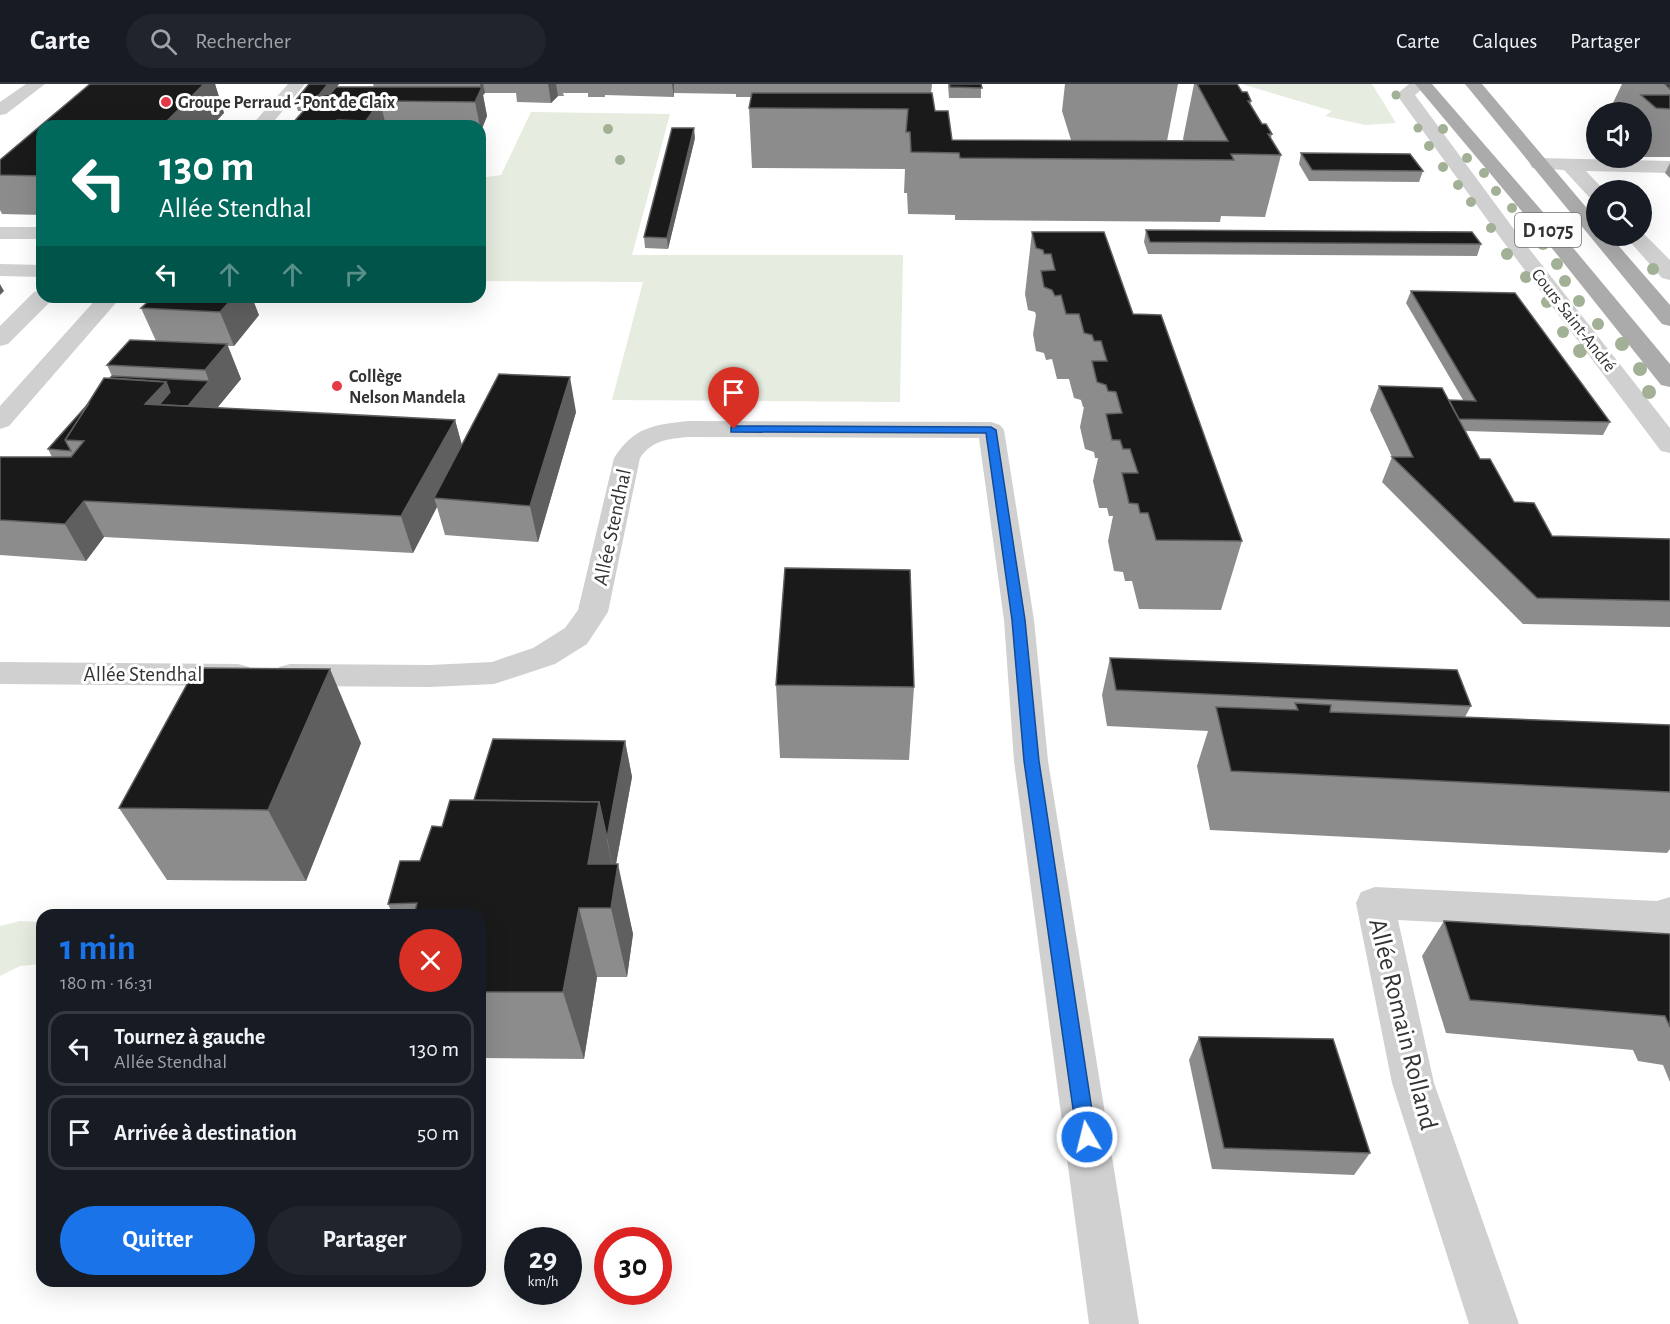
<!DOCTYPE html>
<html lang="fr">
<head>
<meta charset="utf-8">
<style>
  body { margin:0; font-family:"Alegreya Sans",sans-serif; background:#20242c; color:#f1f3f6; height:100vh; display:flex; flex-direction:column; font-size:22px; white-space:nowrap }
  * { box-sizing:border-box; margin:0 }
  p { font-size:20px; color:#9ea1a6 }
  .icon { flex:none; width:33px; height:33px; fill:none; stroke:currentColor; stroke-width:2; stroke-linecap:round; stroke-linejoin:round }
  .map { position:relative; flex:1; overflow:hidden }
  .sheet { position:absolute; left:36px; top:825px; width:450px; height:378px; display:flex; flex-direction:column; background:#171b24; border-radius:18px; box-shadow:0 6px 24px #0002 }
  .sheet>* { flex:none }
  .hud { position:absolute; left:36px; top:36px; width:450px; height:183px; border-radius:18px; box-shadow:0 6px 24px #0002; background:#00695c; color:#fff; overflow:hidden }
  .buttons { position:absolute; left:1586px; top:18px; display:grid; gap:12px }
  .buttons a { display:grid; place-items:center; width:66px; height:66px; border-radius:50%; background:#171b24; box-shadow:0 6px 24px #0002; font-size:30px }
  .speed { position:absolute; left:504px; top:1143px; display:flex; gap:12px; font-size:30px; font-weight:700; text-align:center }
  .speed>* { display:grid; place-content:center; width:78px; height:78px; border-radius:50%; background:#171b24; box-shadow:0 6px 24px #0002; line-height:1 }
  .speed small { font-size:15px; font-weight:400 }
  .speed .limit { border:9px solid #d22; background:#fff; color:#111 }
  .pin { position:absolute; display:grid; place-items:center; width:51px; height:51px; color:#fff; margin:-62px -26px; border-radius:50% 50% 50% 0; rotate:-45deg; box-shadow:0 0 6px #0007 }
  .pin .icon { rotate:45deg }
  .me { position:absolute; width:66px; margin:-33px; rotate:352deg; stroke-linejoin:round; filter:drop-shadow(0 0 4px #0008) }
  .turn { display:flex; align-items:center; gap:21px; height:126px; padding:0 24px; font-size:27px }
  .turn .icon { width:78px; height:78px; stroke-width:2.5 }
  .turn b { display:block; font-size:42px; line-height:51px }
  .lanes { display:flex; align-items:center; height:57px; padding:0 24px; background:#0003; justify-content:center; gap:30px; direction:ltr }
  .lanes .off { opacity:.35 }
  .round { display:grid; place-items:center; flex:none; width:63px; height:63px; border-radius:32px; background:#20242c }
  .overview { display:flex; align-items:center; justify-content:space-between; height:102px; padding:0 24px }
  h1 { font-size:36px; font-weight:700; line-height:45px; color:#1a73e8 }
  .cta { display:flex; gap:12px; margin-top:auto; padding:12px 24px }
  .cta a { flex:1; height:69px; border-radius:36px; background:#1a73e8; color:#fff; font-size:24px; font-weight:700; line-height:69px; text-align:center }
  .cta a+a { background:#20242c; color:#f1f3f6 }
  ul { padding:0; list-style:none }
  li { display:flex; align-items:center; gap:18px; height:75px; margin:0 12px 9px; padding:0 12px; border:3px solid #363941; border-radius:18px }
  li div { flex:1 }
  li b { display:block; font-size:22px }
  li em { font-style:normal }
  header { display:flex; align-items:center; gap:36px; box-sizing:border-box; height:84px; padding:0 30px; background:#171b24; border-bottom:2px solid #363941 }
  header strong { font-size:28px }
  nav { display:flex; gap:33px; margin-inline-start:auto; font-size:21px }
  .search { width:420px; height:54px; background:#20242c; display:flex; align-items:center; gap:15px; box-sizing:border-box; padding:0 21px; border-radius:33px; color:#9ea1a6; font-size:22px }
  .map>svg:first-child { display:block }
  .green { fill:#e6ecdf }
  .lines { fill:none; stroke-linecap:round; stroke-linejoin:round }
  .minor { fill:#d0d0d0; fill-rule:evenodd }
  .major { fill:#ababab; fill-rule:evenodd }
  .tree { fill:#a2b095 }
  .wall { fill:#8c8c8c }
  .shaded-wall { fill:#5f5f5f }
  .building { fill:#1a1a1a; stroke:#5f5f5f; stroke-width:1.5 }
  .route { fill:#1a73e8; stroke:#114b97; stroke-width:1.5 }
  .poi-dot { fill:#e63946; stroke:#fff; stroke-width:2 }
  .labels { text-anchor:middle; stroke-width:6; stroke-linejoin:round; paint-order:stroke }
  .far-poi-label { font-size:18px; font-weight:bold; fill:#333; stroke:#fff; text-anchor:start }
  .far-street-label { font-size:18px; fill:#333; stroke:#fff }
  .shield { fill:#fff; stroke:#707070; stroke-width:1.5 }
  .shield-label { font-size:20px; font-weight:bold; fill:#333 }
  .street-label { font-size:21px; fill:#333; stroke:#fff }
  .near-street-label { font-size:26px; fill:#333; stroke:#fff }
</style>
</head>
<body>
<header>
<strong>Carte</strong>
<div class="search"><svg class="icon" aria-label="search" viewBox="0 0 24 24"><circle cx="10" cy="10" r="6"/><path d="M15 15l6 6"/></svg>Rechercher</div>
<nav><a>Carte</a><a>Calques</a><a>Partager</a></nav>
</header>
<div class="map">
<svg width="1670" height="1240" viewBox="0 0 1670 1240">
  <rect width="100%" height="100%" fill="#fff"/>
  <!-- green -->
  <g class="green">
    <polygon points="1242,0 1372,0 1396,39 1365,41 1325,32 1332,27"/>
    <polygon points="531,28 670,30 632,171 903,171 900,318 612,316 643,198 480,197 480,94 501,91"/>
    <polygon points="20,837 42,838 42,880 20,882 0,892 0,842"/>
  </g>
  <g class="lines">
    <!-- minor -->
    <g class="minor">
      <polygon points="26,0 45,0 6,30 0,31 0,18"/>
      <polygon points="288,0 305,0 270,42 251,42"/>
      <polygon points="1409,0 1428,0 1415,11 1516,148 1670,344 1670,369 1661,367 1502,156 1399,14 1397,10"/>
      <polygon points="1539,74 1670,77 1670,89 1586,87 1604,106 1596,106 1596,115 1589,113 1564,86 1532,84 1530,80 1532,76"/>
      <rect x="0" y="143" width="42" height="12"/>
      <polygon points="1641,147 1670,176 1670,196 1662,194 1625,152 1641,152"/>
      <polygon points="0,180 42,181 42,193 0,192"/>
      <polygon points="42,206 42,213 53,213 50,218 8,260 0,262 0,242 34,208"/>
      <polygon points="98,213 121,213 9,342 0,345 0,322"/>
      <path d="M688,337L991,338L1000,341L1004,346L1034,536L1048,677L1139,1240H1089L1014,677L1004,536L979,354L688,353C668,355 652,356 640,374L608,528L587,560L555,580L494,600L430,603L290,602L279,599L274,591L279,583L290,580L430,581L492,578L533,564L565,544L578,526L614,374C634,343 653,341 688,337Z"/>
      <polygon points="0,578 238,580 249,583 254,591 249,599 238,602 0,600"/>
      <polygon points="1375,803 1657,817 1670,813 1670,849 1665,850 1398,836 1434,999 1519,1240 1469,1240 1392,999 1356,819 1361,808"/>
    </g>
    <!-- major -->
    <g class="major">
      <polygon points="1415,0 1432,0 1549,135 1670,280 1670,303 1661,301 1535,143"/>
      <polygon points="1465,0 1482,0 1596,135 1596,152 1610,152 1670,221 1670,242 1662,240"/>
    </g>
  </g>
  <!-- trees -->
  <g class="tree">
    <circle cx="1396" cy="11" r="4.5"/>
    <circle cx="1418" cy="44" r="4.5"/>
    <circle cx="608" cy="45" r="5"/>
    <circle cx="1443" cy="45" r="5"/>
    <circle cx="1429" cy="62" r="5"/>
    <circle cx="1467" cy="74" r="5"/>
    <circle cx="620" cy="76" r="5"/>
    <circle cx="1443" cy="83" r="5"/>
    <circle cx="1484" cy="89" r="5"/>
    <circle cx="1458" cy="101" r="5"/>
    <circle cx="1496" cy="107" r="5"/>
    <circle cx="1471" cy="118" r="5"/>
    <circle cx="1512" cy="124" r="5"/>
    <circle cx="1491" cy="144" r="5"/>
    <circle cx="1543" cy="160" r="6"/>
    <circle cx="1507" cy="170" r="6"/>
    <circle cx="1557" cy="180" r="6"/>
    <circle cx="1653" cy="185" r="6"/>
    <circle cx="1526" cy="193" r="6"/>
    <circle cx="1565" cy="197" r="6"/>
    <circle cx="1579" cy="217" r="6"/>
    <circle cx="1547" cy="218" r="6"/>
    <circle cx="1598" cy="240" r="6"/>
    <circle cx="1563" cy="248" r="6"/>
    <circle cx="1622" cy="260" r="7"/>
    <circle cx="1580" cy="267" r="7"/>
    <circle cx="1640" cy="285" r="7"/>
    <circle cx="1649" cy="308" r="7"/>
  </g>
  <!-- wall -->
  <g class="wall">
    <polygon points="90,0 215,0 224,29 42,42 42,131 2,130 0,126 0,76"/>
    <polygon points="309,0 339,0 337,3 374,3 373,0 932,0 931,9 935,27 952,56 1071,56 1062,27 1065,0 1178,0 1167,57 1184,57 1183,55 1194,0 1237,0 1242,8 1251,17 1250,21 1262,40 1272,50 1271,54 1281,71 1265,133 1221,132 1220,138 955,136 955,131 908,130 907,109 904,109 905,85 752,84 749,24 752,13 736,13 736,10 674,9 674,13 605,11 605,13 588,13 588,9 563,9 564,12 558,12 551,19 517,18 516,9 485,9 483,11 487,32 481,47 480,42 290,42 303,27 298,27 295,17"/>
    <polygon points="948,0 981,0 981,14 949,14"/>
    <polygon points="1622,0 1670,0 1670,73 1641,73 1641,28 1623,28 1613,19"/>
    <polygon points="695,54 668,165 645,164 644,153"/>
    <polygon points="1301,69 1423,87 1419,98 1309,97 1299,80"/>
    <polygon points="1670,79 1670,94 1665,89"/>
    <polygon points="1146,146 1481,160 1477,172 1148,170 1144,158"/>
    <polygon points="1032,148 1133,230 1242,457 1221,526 1139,525 1132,497 1125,497 1123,488 1114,487 1108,457 1113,432 1109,432 1107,424 1099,424 1093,397 1098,374 1095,374 1094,368 1085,365 1080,343 1084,323 1083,323 1081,316 1074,314 1069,295 1057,295 1052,275 1046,276 1044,269 1036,267 1033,250 1036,231 1035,228 1028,226 1025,210"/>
    <polygon points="1411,207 1610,338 1603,351 1466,347 1480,375 1514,418 1552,452 1670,455 1670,543 1523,540 1382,398 1392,373 1370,326 1379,302 1449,316 1463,316 1406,219"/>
    <polygon points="153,213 259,231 234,262 228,262 241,295 217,324 455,336 462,362 576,328 538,458 445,451 437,423 413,469 104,453 86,477 0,471 0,373 52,373 48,365 112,292 107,281 156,257 141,224"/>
    <polygon points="1110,574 1471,622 1465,633 1670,641 1670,765 1667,769 1210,746 1197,682 1208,647 1107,642 1102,611"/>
    <polygon points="776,601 914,603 909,676 780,674"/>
    <polygon points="625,657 632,693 616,780 633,850 627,893 597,893 584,975 480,974 480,831 393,831 388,820 420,777 442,743 474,716"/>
    <polygon points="361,659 306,797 167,796 119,724"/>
    <polygon points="1444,837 1670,850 1670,998 1663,981 1638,977 1633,966 1446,949 1422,872"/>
    <polygon points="1199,953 1370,1069 1354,1091 1212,1085 1189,976"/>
  </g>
  <!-- shaded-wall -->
  <g class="shaded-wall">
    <polygon points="187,0 215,0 224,29 212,42 162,42"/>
    <polygon points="328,0 339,0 317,27 314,17"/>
    <polygon points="480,0 483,0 485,9 483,11 487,32 481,47 475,18 481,5"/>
    <polygon points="548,0 556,0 558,12 551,19"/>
    <polygon points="672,0 674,0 674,13"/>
    <polygon points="380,17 386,42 367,42 366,37"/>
    <polygon points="337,36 339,42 333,42"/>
    <polygon points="694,44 695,54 668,165 667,154"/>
    <polygon points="0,200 4,207 0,211"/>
    <polygon points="226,213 252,213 259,231 234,262 220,228"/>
    <polygon points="227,260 241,295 190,357 145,320 166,298 209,297 205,286"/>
    <polygon points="570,293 576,328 538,458 530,422"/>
    <polygon points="455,336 465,372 434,414 437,423 413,469 401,432"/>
    <polygon points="84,417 104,453 86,477 65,440"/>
    <polygon points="330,585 361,659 306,797 268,726"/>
    <polygon points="625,657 632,693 614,790 607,754"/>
    <polygon points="599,718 614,790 588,780"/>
    <polygon points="618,780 633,850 627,893 611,824"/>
    <polygon points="579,824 597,893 584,975 563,908"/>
  </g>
  <!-- building -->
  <g class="building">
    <polygon points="90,0 204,0 162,42 42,42 42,92 0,91 0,76"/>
    <polygon points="309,0 328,0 319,11 317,12 312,17 295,17"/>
    <polygon points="950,0 981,0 982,4 950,3"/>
    <polygon points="1197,0 1237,0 1242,8 1247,8 1251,17 1248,17 1262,40 1266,40 1272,50 1268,50 1281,71 1231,70 1234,76 960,74 959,69 911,68 910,48 906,48 908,25 749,24 752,9 932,9 935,27 948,27 952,56 1228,57"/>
    <polygon points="1665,0 1670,0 1670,5"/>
    <polygon points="336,3 482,3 475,18 380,17 366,37 337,36 333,42 290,42 317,12 330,10"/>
    <polygon points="1641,11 1670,11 1670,25 1656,24"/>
    <polygon points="672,44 694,44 667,154 644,153"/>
    <polygon points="1301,69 1410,70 1423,87 1312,86"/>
    <polygon points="1146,146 1472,148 1481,160 1150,158"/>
    <polygon points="1032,148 1104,148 1133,230 1161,231 1242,457 1156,456 1148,429 1140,429 1138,420 1129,419 1122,389 1138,389 1130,365 1123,365 1120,356 1112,356 1106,330 1122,329 1116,308 1108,307 1106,301 1097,298 1092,277 1107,277 1101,257 1094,257 1092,251 1084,249 1079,230 1066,230 1061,211 1055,212 1052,206 1044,203 1041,187 1055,186 1051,170 1044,170 1043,166 1036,164"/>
    <polygon points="1411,207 1515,209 1610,338 1459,335 1449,316 1476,317"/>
    <polygon points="153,213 234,213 220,228 141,224"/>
    <polygon points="130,256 227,260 205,286 107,281"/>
    <polygon points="499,290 570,293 530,422 434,414"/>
    <polygon points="112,292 209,297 188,322 159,321 170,308 166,298 110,294"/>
    <polygon points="104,294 166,298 145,320 455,336 401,432 84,417 65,440 0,436 0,373 71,373 84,357 65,356"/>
    <polygon points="1379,302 1442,304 1480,375 1490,375 1514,418 1534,419 1552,452 1670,455 1670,517 1537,514 1392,373 1413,373"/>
    <polygon points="89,319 65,356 71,367 48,365"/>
    <polygon points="785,484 910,486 914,603 776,601"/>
    <polygon points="1110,574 1457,586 1471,622 1116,606"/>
    <polygon points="196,584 330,585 268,726 119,724"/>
    <polygon points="1295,619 1331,621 1330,628 1670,641 1670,708 1231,687 1216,623 1298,626"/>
    <polygon points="493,655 625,657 607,754 599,718 474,716"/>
    <polygon points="450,716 599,718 588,780 618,780 611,824 579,824 563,908 480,908 480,831 414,831 417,819 388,820 400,777 420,777 432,742 442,743"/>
    <polygon points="1444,837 1670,850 1670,943 1665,932 1470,916"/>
    <polygon points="1199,953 1333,955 1370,1069 1224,1064"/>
  </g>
  <!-- route -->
  <polygon class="route" points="734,342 991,343 996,346 1025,536 1039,677 1096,1053 1093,1059 1087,1062 1080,1059 1077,1053 1024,677 1012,536 986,349 731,348 731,343"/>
  <!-- markers -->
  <g class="poi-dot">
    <circle cx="166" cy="18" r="6"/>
    <circle cx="337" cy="302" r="6"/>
  </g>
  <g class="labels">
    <!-- far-poi labels -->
    <g class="far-poi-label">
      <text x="178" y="24">Groupe Perraud - Pont de Claix</text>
      <text x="349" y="298">Collège<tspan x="349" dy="21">Nelson Mandela</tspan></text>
    </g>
    <!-- far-street labels -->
    <g class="far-street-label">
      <text transform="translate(1574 236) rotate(52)" y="6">Cours Saint-André</text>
    </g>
    <!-- shield labels -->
    <rect class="shield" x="1515" y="129" width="66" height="34" rx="4.5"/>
    <g class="shield-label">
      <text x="1548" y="153">D 1075</text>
    </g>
    <!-- street labels -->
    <g class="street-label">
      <text transform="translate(612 443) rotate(-78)" y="7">Allée Stendhal</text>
      <text x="143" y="597">Allée Stendhal</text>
    </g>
    <!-- near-street labels -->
    <g class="near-street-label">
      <text transform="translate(1404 940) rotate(76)" y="9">Allée Romain Rolland</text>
    </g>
  </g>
</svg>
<div class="buttons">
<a><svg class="icon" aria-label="sound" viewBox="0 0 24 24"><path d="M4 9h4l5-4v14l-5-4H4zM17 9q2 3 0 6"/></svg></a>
<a><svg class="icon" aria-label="search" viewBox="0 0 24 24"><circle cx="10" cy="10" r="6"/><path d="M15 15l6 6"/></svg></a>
</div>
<div class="speed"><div>29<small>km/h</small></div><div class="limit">30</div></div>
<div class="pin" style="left:734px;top:345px;background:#d93025"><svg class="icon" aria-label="arrive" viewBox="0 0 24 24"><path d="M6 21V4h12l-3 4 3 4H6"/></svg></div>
<svg class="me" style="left:1087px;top:1053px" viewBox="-20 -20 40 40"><circle r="17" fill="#1a73e8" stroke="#fff" stroke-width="3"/><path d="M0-11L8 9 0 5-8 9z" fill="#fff"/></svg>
<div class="hud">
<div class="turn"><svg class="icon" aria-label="left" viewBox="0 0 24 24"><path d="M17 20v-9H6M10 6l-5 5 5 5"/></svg><div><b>130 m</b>Allée Stendhal</div></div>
<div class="lanes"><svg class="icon" aria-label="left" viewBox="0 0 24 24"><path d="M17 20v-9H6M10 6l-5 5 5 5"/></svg><svg class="icon off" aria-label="ahead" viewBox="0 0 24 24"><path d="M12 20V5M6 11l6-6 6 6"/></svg><svg class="icon off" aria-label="ahead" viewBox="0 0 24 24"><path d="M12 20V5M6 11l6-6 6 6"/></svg><svg class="icon off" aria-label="right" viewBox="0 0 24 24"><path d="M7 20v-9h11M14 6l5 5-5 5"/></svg></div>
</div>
<section class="sheet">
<div class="overview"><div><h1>1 min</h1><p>180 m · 16:31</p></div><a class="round" style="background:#d93025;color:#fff"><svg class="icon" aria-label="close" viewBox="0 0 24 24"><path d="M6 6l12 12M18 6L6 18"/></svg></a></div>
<ul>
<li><svg class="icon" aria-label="left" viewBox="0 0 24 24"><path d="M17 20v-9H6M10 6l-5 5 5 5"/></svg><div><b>Tournez à gauche</b><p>Allée Stendhal</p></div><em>130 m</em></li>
<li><svg class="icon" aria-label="arrive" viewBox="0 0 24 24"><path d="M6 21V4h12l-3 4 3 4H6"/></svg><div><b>Arrivée à destination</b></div><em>50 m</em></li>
</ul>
<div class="cta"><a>Quitter</a><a>Partager</a></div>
</section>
</div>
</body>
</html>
